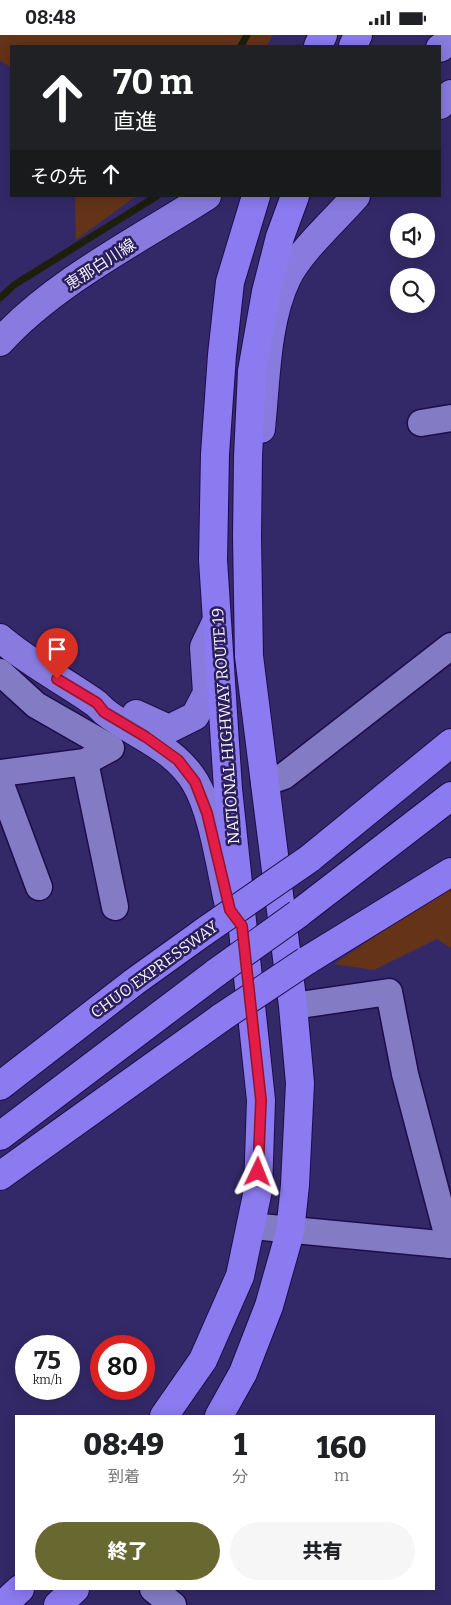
<!DOCTYPE html>
<html lang="ja">
<head>
<meta charset="utf-8">
<style>
  body { margin:0; font-family:Bitter,"Noto Sans JP",serif; background:#f6f6f6; color:#202124; height:100vh; display:flex; flex-direction:column; font-size:19px; white-space:nowrap }
  * { box-sizing:border-box; margin:0 }
  p { font-size:16px; color:#757577 }
  .icon { flex:none; width:28px; height:28px; fill:none; stroke:currentColor; stroke-width:2; stroke-linecap:round; stroke-linejoin:round }
  .map { position:relative; flex:1; overflow:hidden }
  .side { position:absolute; left:15px; top:1380px; width:420px; height:175px; display:flex; flex-direction:column; background:#fff; border-radius:0px; box-shadow:0 2px 12px #0003 }
  .side>* { flex:none }
  .banner { position:absolute; left:10px; top:10px; width:431px; height:152px; border-radius:0px; box-shadow:0 2px 12px #0003; background:#202124; color:#fff; overflow:hidden }
  .controls { position:absolute; left:390px; top:178px; display:grid; gap:10px }
  .controls a { display:grid; place-items:center; width:45px; height:45px; border-radius:50%; background:#fff; box-shadow:0 2px 12px #0003; font-size:25px }
  .speed { position:absolute; left:15px; top:1300px; display:flex; gap:10px; font-size:25px; font-weight:700; text-align:center }
  .speed>* { display:grid; place-content:center; width:65px; height:65px; border-radius:50%; background:#fff; box-shadow:0 2px 12px #0003; line-height:1 }
  .speed small { font-size:12px; font-weight:400 }
  .speed .limit { border:8px solid #d22; background:#fff; color:#111 }
  .pin { position:absolute; display:grid; place-items:center; width:42px; height:42px; color:#fff; margin:-51px -21px; border-radius:50% 50% 50% 0; rotate:-45deg; box-shadow:0 0 5px #0007 }
  .pin .icon { rotate:45deg }
  .me { position:absolute; width:55px; margin:-28px; rotate:2deg; stroke-linejoin:round; filter:drop-shadow(0 0 4px #0008) }
  .turn { display:flex; align-items:center; gap:18px; height:105px; padding:0 20px; font-size:22px }
  .turn .icon { width:65px; height:65px; stroke-width:2.5 }
  .turn b { display:block; font-size:35px; line-height:42px }
  .then { display:flex; align-items:center; height:48px; padding:0 20px; background:#0003; gap:10px; font-size:19px }
  .eta { display:flex; justify-content:space-evenly; align-items:center; height:85px; text-align:center }
  .eta b { font-size:30px; font-weight:800; line-height:35px }
  .cta { display:flex; gap:10px; margin-top:auto; padding:10px 20px }
  .cta a { flex:1; height:58px; border-radius:30px; background:#686831; color:#fff; font-size:20px; font-weight:800; line-height:58px; text-align:center }
  .cta a+a { background:#f6f6f6; color:#202124 }
  .status { display:flex; justify-content:space-between; align-items:center; height:35px; padding:0 25px; background:#fff; direction:ltr }
  .status svg { height:14px; fill:currentColor }
  .map>svg:first-child { display:block }
  .green { fill:#643318 }
  .lines { fill:none; stroke-linecap:round; stroke-linejoin:round }
  .stream { stroke:#1e1e0d; stroke-width:7 }
  .minor-casing { stroke:#1e0c4b; stroke-width:29 }
  .major-casing { stroke:#1e0c4b; stroke-width:30 }
  .highway-casing { stroke:#1e0c4b; stroke-width:30 }
  .minor { stroke:#837bc3; stroke-width:26 }
  .major { stroke:#887ade; stroke-width:28 }
  .highway { stroke:#8c7af0; stroke-width:28 }
  .highway-bridge-casing { stroke:#1e0c4b; stroke-width:30; stroke-linecap:butt }
  .highway-bridge { stroke:#8c7af0; stroke-width:28 }
  .route-casing { stroke:#92132f; stroke-width:12 }
  .route { stroke:#e11d48; stroke-width:9 }
  .labels { text-anchor:middle; stroke-width:5; stroke-linejoin:round; paint-order:stroke }
  .street-label { font-size:16px; fill:#f3f3fb; stroke:#2b1e5c }
</style>
</head>
<body>
<div class="status"><b>08:48</b><svg viewBox="0 0 49 12"><path d="M0 12V9h3v3zM5 12V6h3v6zM10 12V3h3v9zM15 12V0h3v12zM26 1h20v11H26zM47 4h2v5h-2z"/></svg></div>
<div class="map">
<svg width="451" height="1570" viewBox="0 0 451 1570">
  <rect width="100%" height="100%" fill="#342968"/>
  <!-- green -->
  <g class="green">
    <polygon points="0,0 273,0 267,11 11,11 11,32 0,26"/>
    <polygon points="75,161 136,161 76,205"/>
    <polygon points="451,850 451,913 437,904 374,935 334,929"/>
  </g>
  <g class="lines">
    <!-- stream -->
    <g class="stream">
      <polyline points="241,11 247,0"/>
      <polyline points="0,263 14,250 157,161"/>
    </g>
    <defs>
      <g id="minor">
        <polyline points="421,388 451,383"/>
        <polyline points="0,637 36,670 111,713 85,727 0,738"/>
        <polyline points="85,727 115,872"/>
        <polyline points="0,747 39,852"/>
        <polyline points="264,748 284,741 451,611"/>
        <polyline points="293,971 389,957 405,1039 450,1210"/>
        <polyline points="252,1191 451,1210"/>
        <polyline points="153,1554 173,1570"/>
      </g>
      <g id="major">
        <polyline points="440,13 451,5"/>
        <polyline points="440,70 451,59"/>
        <path d="M0,307C53,248 140,204 207,161"/>
        <path d="M261,394C266,347 266,286 287,243C299,217 336,184 356,161"/>
        <path d="M0,603C29,628 63,645 94,667C99,670 101,674 105,677C136,701 174,712 195,747C214,779 221,838 230,875L238,886"/>
        <polyline points="136,679 169,694 195,681 207,658 204,612 216,587"/>
      </g>
      <g id="highway">
        <polyline points="318,11 323,0"/>
        <polyline points="353,11 358,0"/>
        <polyline points="309,824 451,708"/>
        <polyline points="298,879 451,761"/>
        <polyline points="306,926 451,837"/>
        <polyline points="0,1051 134,947 205,896"/>
        <polyline points="0,1101 217,937"/>
        <polyline points="0,1141 222,982"/>
        <polyline points="164,1381 203,1325 240,1241 258,1155 261,1065 228,754 213,525 215,419 222,320 230,247 256,161"/>
        <polyline points="219,1381 243,1338 269,1271 290,1197 295,1150 300,1048 293,971 249,621 247,502 248,422 252,336 266,257 280,202 295,161"/>
        <polyline points="3,1570 20,1554"/>
        <polyline points="58,1570 75,1554"/>
      </g>
    </defs>
    <!-- minor casing -->
    <use href="#minor" class="minor-casing"/>
    <!-- major casing -->
    <use href="#major" class="major-casing"/>
    <!-- highway casing -->
    <use href="#highway" class="highway-casing"/>
    <!-- minor -->
    <use href="#minor" class="minor"/>
    <!-- major -->
    <use href="#major" class="major"/>
    <!-- highway -->
    <use href="#highway" class="highway"/>
    <defs>
      <g id="highway-bridge">
        <polyline points="205,896 309,824"/>
        <polyline points="217,937 298,879"/>
        <polyline points="222,982 306,926"/>
      </g>
    </defs>
    <!-- highway-bridge casing -->
    <use href="#highway-bridge" class="highway-bridge-casing"/>
    <!-- highway-bridge -->
    <use href="#highway-bridge" class="highway-bridge"/>
  </g>
  <g class="lines">
    <defs>
      <polyline id="route" points="57,644 97,668 104,677 146,702 178,725 195,747 207,778 230,875 242,891 261,1065 258,1137"/>
    </defs>
    <!-- route casing -->
    <use href="#route" class="route-casing"/>
    <!-- route -->
    <use href="#route" class="route"/>
  </g>
  <g class="labels">
    <!-- street labels -->
    <g class="street-label">
      <text transform="translate(100 229) rotate(-33)" y="6">恵那白川線</text>
      <text transform="translate(225 691) rotate(-94)" y="6">NATIONAL HIGHWAY ROUTE 19</text>
      <text transform="translate(154 934) rotate(-36)" y="6">CHUO EXPRESSWAY</text>
    </g>
  </g>
</svg>
<div class="controls">
<a><svg class="icon" aria-label="sound" viewBox="0 0 24 24"><path d="M4 9h4l5-4v14l-5-4H4zM17 9q2 3 0 6"/></svg></a>
<a><svg class="icon" aria-label="search" viewBox="0 0 24 24"><circle cx="10" cy="10" r="6"/><path d="M15 15l6 6"/></svg></a>
</div>
<div class="speed"><div>75<small>km/h</small></div><div class="limit">80</div></div>
<div class="pin" style="left:57px;top:644px;background:#d93025"><svg class="icon" aria-label="arrive" viewBox="0 0 24 24"><path d="M6 21V4h12l-3 4 3 4H6"/></svg></div>
<svg class="me" style="left:258px;top:1137px" viewBox="-20 -20 40 40"><path d="M0-17L14 15 0 8-14 15z" fill="#e11d48" stroke="#fff" stroke-width="4"/></svg>
<div class="banner">
<div class="turn"><svg class="icon" aria-label="ahead" viewBox="0 0 24 24"><path d="M12 20V5M6 11l6-6 6 6"/></svg><div><b>70 m</b>直進</div></div>
<div class="then">その先<svg class="icon" aria-label="ahead" viewBox="0 0 24 24"><path d="M12 20V5M6 11l6-6 6 6"/></svg></div>
</div>
<section class="side">
<div class="eta">
<div><b>08:49</b><p>到着</p></div>
<div><b>1</b><p>分</p></div>
<div><b>160</b><p>m</p></div>
</div>
<div class="cta"><a>終了</a><a>共有</a></div>
</section>
</div>
</body>
</html>
